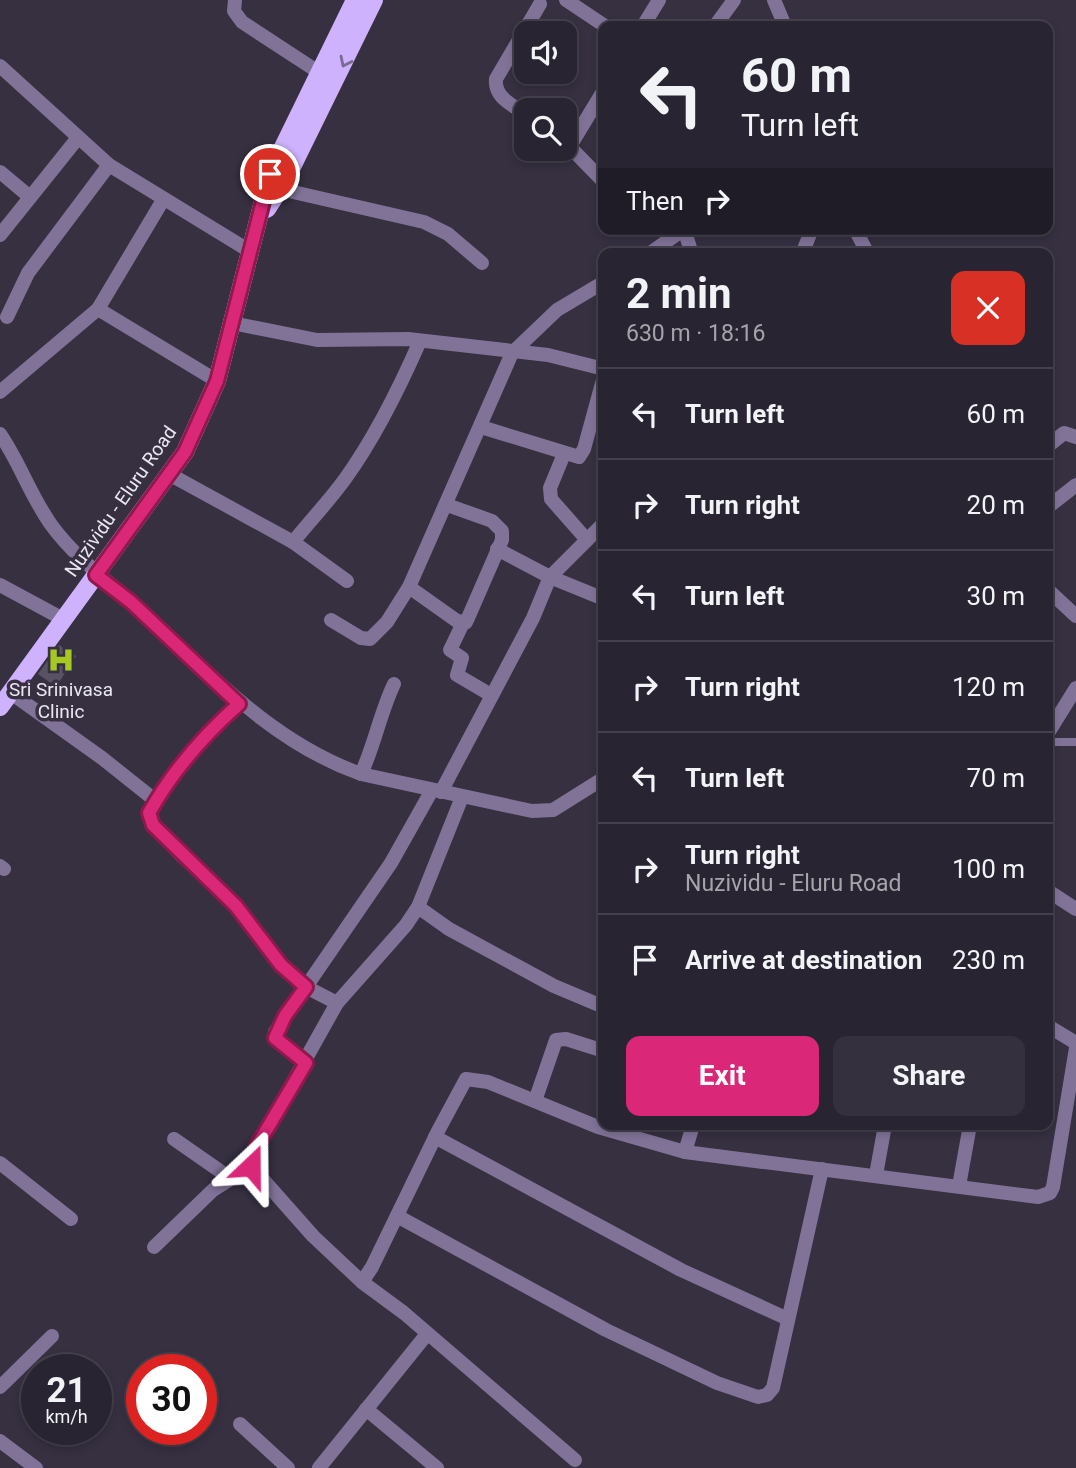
<!DOCTYPE html>
<html lang="en">
<head>
<meta charset="utf-8">
<style>
  body { margin:0; font-family:Roboto,sans-serif; background:#34303d; color:#f1f3f6; height:100vh; display:flex; flex-direction:column; font-size:26px; white-space:nowrap }
  * { box-sizing:border-box; margin:0 }
  p { font-size:23px; color:#a5a4ab }
  .icon { flex:none; width:38px; height:38px; fill:none; stroke:currentColor; stroke-width:2; stroke-linecap:round; stroke-linejoin:round }
  .map { position:relative; flex:1; overflow:hidden }
  .details { position:absolute; left:598px; top:248px; width:455px; height:882px; display:flex; flex-direction:column; background:#282431; border-radius:14px; box-shadow:0 4px 10px #0003,0 0 0 2px #44414d }
  .details>* { flex:none }
  .banner { position:absolute; left:598px; top:21px; width:455px; height:214px; border-radius:14px; box-shadow:0 4px 10px #0003,0 0 0 2px #44414d; background:#282431; color:#f1f3f6; overflow:hidden }
  .tools { position:absolute; left:514px; top:21px; display:grid; gap:14px }
  .tools a { display:grid; place-items:center; width:63px; height:63px; border-radius:14px; background:#282431; box-shadow:0 4px 10px #0003,0 0 0 2px #44414d; font-size:35px }
  .speed { position:absolute; left:21px; top:1354px; display:flex; gap:14px; font-size:35px; font-weight:700; text-align:center }
  .speed>* { display:grid; place-content:center; width:91px; height:91px; border-radius:50%; background:#282431; box-shadow:0 4px 10px #0003,0 0 0 2px #44414d; line-height:1 }
  .speed small { font-size:18px; font-weight:400 }
  .speed .limit { border:10px solid #d22; background:#fff; color:#111 }
  .pin { position:absolute; display:grid; place-items:center; width:60px; height:60px; color:#fff; margin:-30px; border:4px solid #fff; border-radius:50%; box-shadow:0 2px 7px #0007 }
  .me { position:absolute; width:77px; margin:-38px; rotate:23deg; stroke-linejoin:round; filter:drop-shadow(0 0 5px #0008) }
  .turn { display:flex; align-items:center; gap:24px; height:147px; padding:0 28px; font-size:32px }
  .turn .icon { width:91px; height:91px; stroke-width:2.5 }
  .turn b { display:block; font-size:49px; line-height:60px }
  .then { display:flex; align-items:center; height:66px; padding:0 28px; background:#0003; gap:14px; font-size:26px }
  .round { display:grid; place-items:center; flex:none; width:74px; height:74px; border-radius:14px; background:#34303d }
  .headline { display:flex; align-items:center; justify-content:space-between; height:119px; padding:0 28px }
  h1 { font-size:42px; font-weight:700; line-height:52px }
  .primary-button { display:flex; gap:14px; margin-top:auto; padding:14px 28px }
  .primary-button a { flex:1; height:80px; border-radius:14px; background:#db2777; color:#fff; font-size:28px; font-weight:700; line-height:80px; text-align:center }
  .primary-button a+a { background:#34303d; color:#f1f3f6 }
  ul { padding:0; list-style:none }
  li { display:flex; align-items:center; gap:21px; height:91px; padding:0 28px; border-top:2px solid #44414d }
  li div { flex:1 }
  li b { display:block; font-size:26px }
  li em { font-style:normal }
  .map>svg:first-child { display:block }
  .building { fill:#595265 }
  .lines { fill:none; stroke-linecap:round; stroke-linejoin:round }
  .service { stroke:#817398; stroke-width:8 }
  .minor { stroke:#817398; stroke-width:14 }
  .primary { stroke:#ceb2fd; stroke-width:18 }
  .oneway { stroke:#7a6a96 }
  .route-casing { stroke:#8e194d; stroke-width:18 }
  .route { stroke:#db2777; stroke-width:12 }
  .labels { text-anchor:middle; stroke-width:7; stroke-linejoin:round; paint-order:stroke }
  .street-label { font-size:19px; fill:#ebe7f2; stroke:#363041 }
  .poi-label { font-size:19px; fill:#ebe7f2; stroke:#363041 }
</style>
</head>
<body>
<div class="map">
<svg width="1076" height="1468" viewBox="0 0 1076 1468">
  <rect width="100%" height="100%" fill="#363041"/>
  <!-- building -->
  <polygon class="building" points="59,645 76,656 56,687 38,674"/>
  <g class="lines">
    <!-- service -->
    <polyline class="service" points="1048,742 1076,742"/>
    <!-- minor -->
    <g class="minor">
      <polyline points="235,0 234,11 242,22 320,73"/>
      <polyline points="566,0 605,26"/>
      <polyline points="774,0 785,26"/>
      <polyline points="643,26 659,0"/>
      <polyline points="715,26 734,0"/>
      <polyline points="0,66 109,165 248,250"/>
      <path d="M527,115C513,105 494,98 496,79L540,4"/>
      <polyline points="565,142 604,182"/>
      <polyline points="570,146 604,90"/>
      <polyline points="0,172 30,197"/>
      <polyline points="280,189 424,222 448,234 482,263"/>
      <polyline points="855,229 868,254"/>
      <polyline points="0,235 77,139"/>
      <polyline points="649,254 684,229 692,254"/>
      <polyline points="802,254 812,229"/>
      <polyline points="98,309 217,381"/>
      <polyline points="7,317 28,273 109,165"/>
      <polyline points="232,323 317,340 408,339 548,355 604,369"/>
      <polyline points="0,392 98,309 163,200"/>
      <polyline points="481,427 579,457 584,449 604,376"/>
      <path d="M0,434C20,463 31,497 52,526C75,557 104,578 133,603C204,667 268,741 361,774L532,811L553,810L604,778"/>
      <polyline points="1048,446 1064,433 1076,437"/>
      <polyline points="169,474 293,542 347,581"/>
      <polyline points="1048,507 1076,485"/>
      <polyline points="587,540 604,523"/>
      <path d="M293,542C310,521 329,501 345,479C376,436 399,389 420,341"/>
      <polyline points="497,549 550,577 587,540 551,499 550,488 564,454"/>
      <polyline points="0,585 63,619"/>
      <polyline points="409,587 457,621 466,622 468,618 502,540 502,531 492,521 447,505"/>
      <polyline points="1048,590 1076,616"/>
      <polyline points="331,620 361,638 370,639 387,622 409,587 512,353 557,310 604,282"/>
      <polyline points="463,623 450,650 462,658 457,675 491,695"/>
      <polyline points="11,693 102,758 156,801"/>
      <path d="M239,704C203,736 173,770 149,813L150,820L180,854L236,906L281,965L306,987L337,1003"/>
      <polyline points="1048,733 1076,688"/>
      <path d="M361,774C375,744 380,713 394,684"/>
      <polyline points="441,792 533,618 550,577 604,599"/>
      <polyline points="462,797 418,907 406,925 337,1003 257,1146 251,1166 313,1236 362,1282 404,1313 575,1460"/>
      <polyline points="0,866 4,869"/>
      <polyline points="1048,891 1076,909"/>
      <polyline points="418,907 449,929 554,986 604,1007"/>
      <polyline points="1048,1026 1076,1043"/>
      <polyline points="306,1064 275,1038 275,1032 391,863 432,790"/>
      <polyline points="535,1101 556,1040 566,1039 604,1051"/>
      <polyline points="435,1137 681,1270 788,1319"/>
      <polyline points="174,1139 230,1178"/>
      <polyline points="685,1152 693,1125"/>
      <polyline points="0,1163 71,1219"/>
      <polyline points="876,1175 885,1125"/>
      <polyline points="959,1186 970,1125"/>
      <polyline points="397,1216 606,1330 717,1383 758,1397 767,1395 773,1388 822,1169"/>
      <polyline points="154,1247 213,1190 251,1166"/>
      <polyline points="362,1282 372,1267 438,1131 466,1079 488,1082 598,1127 685,1152 1038,1197 1050,1193 1053,1187 1076,1048"/>
      <polyline points="0,1387 52,1336"/>
      <polyline points="366,1409 437,1468"/>
      <polyline points="240,1424 288,1468"/>
      <polyline points="0,1441 36,1468"/>
      <polyline points="319,1468 427,1334"/>
    </g>
    <!-- primary -->
    <g class="primary">
      <polyline points="267,209 285,181 374,0"/>
      <polyline points="0,707 185,452 217,381 270,174 355,0"/>
    </g>
  </g>
  <!-- one-way arrows -->
  <defs><path id="oneway-chevron" d="M-2-3.5L2.5 0L-2 3.5" fill="none" stroke-width="1.6" stroke-linecap="round" stroke-linejoin="round" transform="scale(1.75)"/></defs>
  <use class="oneway" href="#oneway-chevron" transform="translate(345 62) rotate(116)"/>
  <g class="lines">
    <defs>
      <path id="route" d="M251,1166L257,1146L306,1063L275,1038L285,1016L306,987L281,965L236,906L153,825L149,813C173,770 203,736 239,704L131,602L96,575L185,452L217,381L270,174"/>
    </defs>
    <!-- route casing -->
    <use href="#route" class="route-casing"/>
    <!-- route -->
    <use href="#route" class="route"/>
  </g>
  <!-- icons -->
  <defs>
    <symbol id="hospital-bare" viewBox="-9 -9 18 18"><path d="M-5-5h3v3.5h4V-5h3V5h-3V1.5h-4V5h-3Z" fill="#a6c821" stroke="#363041" stroke-width="2.5" paint-order="stroke"/></symbol>
  </defs>
  <g fill-rule="evenodd">
    <use href="#hospital-bare" x="42" y="641" width="38" height="38"/>
  </g>
  <g class="labels">
    <!-- street labels -->
    <g class="street-label">
      <text transform="translate(120 501) rotate(-55)" y="7">Nuzividu - Eluru Road</text>
    </g>
    <!-- poi labels -->
    <g class="poi-label">
      <text x="61" y="696">Sri Srinivasa<tspan x="61" dy="22">Clinic</tspan></text>
    </g>
  </g>
</svg>
<div class="tools">
<a><svg class="icon" aria-label="sound" viewBox="0 0 24 24"><path d="M4 9h4l5-4v14l-5-4H4zM17 9q2 3 0 6"/></svg></a>
<a><svg class="icon" aria-label="search" viewBox="0 0 24 24"><circle cx="10" cy="10" r="6"/><path d="M15 15l6 6"/></svg></a>
</div>
<div class="speed"><div>21<small>km/h</small></div><div class="limit">30</div></div>
<div class="pin" style="left:270px;top:174px;background:#d93025"><svg class="icon" aria-label="arrive" viewBox="0 0 24 24"><path d="M6 21V4h12l-3 4 3 4H6"/></svg></div>
<svg class="me" style="left:251px;top:1166px" viewBox="-20 -20 40 40"><path d="M0-17L14 15 0 8-14 15z" fill="#db2777" stroke="#fff" stroke-width="4"/></svg>
<div class="banner">
<div class="turn"><svg class="icon" aria-label="left" viewBox="0 0 24 24"><path d="M17 20v-9H6M10 6l-5 5 5 5"/></svg><div><b>60 m</b>Turn left</div></div>
<div class="then">Then<svg class="icon" aria-label="right" viewBox="0 0 24 24"><path d="M7 20v-9h11M14 6l5 5-5 5"/></svg></div>
</div>
<section class="details">
<div class="headline"><div><h1>2 min</h1><p>630 m · 18:16</p></div><a class="round" style="background:#d93025;color:#fff"><svg class="icon" aria-label="close" viewBox="0 0 24 24"><path d="M6 6l12 12M18 6L6 18"/></svg></a></div>
<ul>
<li><svg class="icon" aria-label="left" viewBox="0 0 24 24"><path d="M17 20v-9H6M10 6l-5 5 5 5"/></svg><div><b>Turn left</b></div><em>60 m</em></li>
<li><svg class="icon" aria-label="right" viewBox="0 0 24 24"><path d="M7 20v-9h11M14 6l5 5-5 5"/></svg><div><b>Turn right</b></div><em>20 m</em></li>
<li><svg class="icon" aria-label="left" viewBox="0 0 24 24"><path d="M17 20v-9H6M10 6l-5 5 5 5"/></svg><div><b>Turn left</b></div><em>30 m</em></li>
<li><svg class="icon" aria-label="right" viewBox="0 0 24 24"><path d="M7 20v-9h11M14 6l5 5-5 5"/></svg><div><b>Turn right</b></div><em>120 m</em></li>
<li><svg class="icon" aria-label="left" viewBox="0 0 24 24"><path d="M17 20v-9H6M10 6l-5 5 5 5"/></svg><div><b>Turn left</b></div><em>70 m</em></li>
<li><svg class="icon" aria-label="right" viewBox="0 0 24 24"><path d="M7 20v-9h11M14 6l5 5-5 5"/></svg><div><b>Turn right</b><p>Nuzividu - Eluru Road</p></div><em>100 m</em></li>
<li><svg class="icon" aria-label="arrive" viewBox="0 0 24 24"><path d="M6 21V4h12l-3 4 3 4H6"/></svg><div><b>Arrive at destination</b></div><em>230 m</em></li>
</ul>
<div class="primary-button"><a>Exit</a><a>Share</a></div>
</section>
</div>
</body>
</html>
